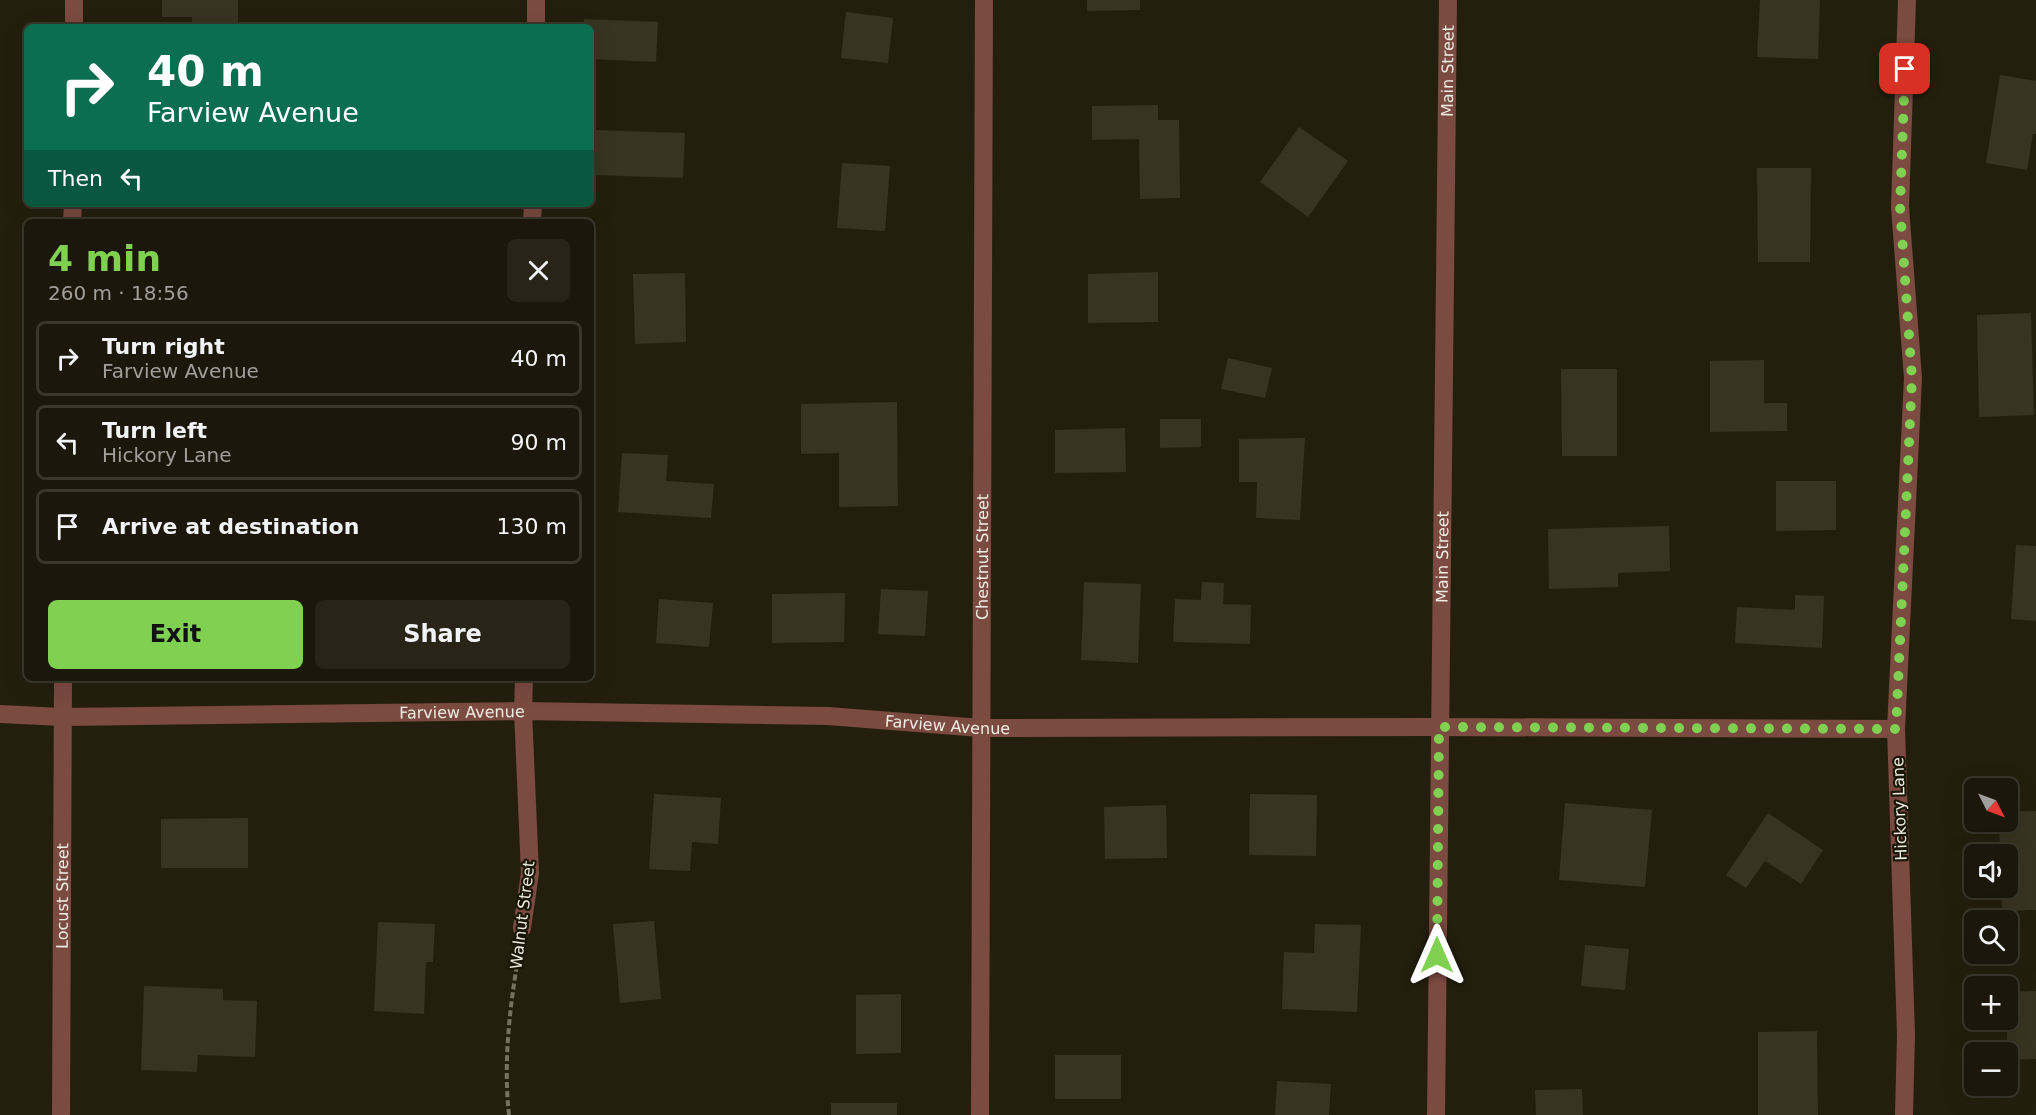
<!DOCTYPE html>
<html lang="en">
<head>
<meta charset="utf-8">
<style>
  body { margin:0; font-family:"DejaVu Sans",sans-serif; background:#282418; color:#f1f3f6; height:100vh; display:flex; flex-direction:column; font-size:22px; white-space:nowrap }
  * { box-sizing:border-box; margin:0 }
  p { font-size:20px; color:#a09f9c }
  .icon { flex:none; width:33px; height:33px; fill:none; stroke:currentColor; stroke-width:2; stroke-linecap:round; stroke-linejoin:round }
  .map { position:relative; flex:1; overflow:hidden }
  .panel { position:absolute; left:24px; top:219px; width:570px; height:462px; display:flex; flex-direction:column; background:#1b170a; border-radius:9px; box-shadow:0 6px 24px #0002,0 0 0 2px #39362b }
  .panel>* { flex:none }
  .guide { position:absolute; left:24px; top:24px; width:570px; height:183px; border-radius:9px; box-shadow:0 6px 24px #0002,0 0 0 2px #39362b; background:#0b6e4f; color:#fff; overflow:hidden }
  .needle { width:39px; rotate:132deg }
  .tools { position:absolute; left:1964px; top:778px; display:grid; gap:12px }
  .tools a { display:grid; place-items:center; width:54px; height:54px; border-radius:9px; background:#1b170a; box-shadow:0 6px 24px #0002,0 0 0 2px #39362b; font-size:30px }
  .pin { position:absolute; display:grid; place-items:center; width:51px; height:51px; color:#fff; margin:-26px; border-radius:12px; box-shadow:0 3px 9px #0006 }
  .me { position:absolute; width:66px; margin:-33px; rotate:0deg; stroke-linejoin:round; filter:drop-shadow(0 0 4px #0008) }
  .turn { display:flex; align-items:center; gap:21px; height:126px; padding:0 24px; font-size:27px }
  .turn .icon { width:78px; height:78px; stroke-width:2.5 }
  .turn b { display:block; font-size:42px; line-height:51px }
  .then { display:flex; align-items:center; height:57px; padding:0 24px; background:#0003; gap:12px; font-size:22px }
  .round { display:grid; place-items:center; flex:none; width:63px; height:63px; border-radius:9px; background:#282418 }
  .headline { display:flex; align-items:center; justify-content:space-between; height:102px; padding:0 24px }
  h1 { font-size:36px; font-weight:600; line-height:45px; color:#80d051 }
  .primary-button { display:flex; gap:12px; margin-top:auto; padding:12px 24px }
  .primary-button a { flex:1; height:69px; border-radius:9px; background:#80d051; color:#111; font-size:24px; font-weight:600; line-height:69px; text-align:center }
  .primary-button a+a { background:#282418; color:#f1f3f6 }
  ul { padding:0; list-style:none }
  li { display:flex; align-items:center; gap:18px; height:75px; margin:0 12px 9px; padding:0 12px; border:3px solid #39362b; border-radius:9px }
  li div { flex:1 }
  li b { display:block; font-size:22px }
  li em { font-style:normal }
  .map>svg:first-child { display:block }
  .building { fill:#393421 }
  .lines { fill:none; stroke-linecap:round; stroke-linejoin:round }
  .path { stroke:#767262; stroke-width:4; stroke-dasharray:6 3; stroke-linecap:butt }
  .minor { stroke:#7b4a41; stroke-width:18 }
  .route { stroke:#80d051; stroke-width:10; stroke-dasharray:0 18 }
  .labels { text-anchor:middle; stroke-width:4.5; stroke-linejoin:round; paint-order:stroke }
  .street-label { font-size:16px; fill:#eeebe0; stroke:#1a1605 }
</style>
</head>
<body>
<div class="map">
<svg width="2036" height="1115" viewBox="0 0 2036 1115">
  <rect width="100%" height="100%" fill="#241f0d"/>
  <!-- building -->
  <g class="building">
    <polygon points="162,0 238,0 238,27 192,27 192,17 162,17"/>
    <polygon points="1087,0 1140,0 1140,10 1087,11"/>
    <polygon points="1760,0 1820,0 1818,59 1757,57"/>
    <polygon points="846,12 893,18 888,63 841,58"/>
    <polygon points="584,19 658,22 656,62 591,59 591,27 584,27"/>
    <polygon points="2000,75 2036,81 2036,134 2033,134 2027,170 1986,163"/>
    <polygon points="1158,105 1158,120 1179,120 1180,198 1140,199 1139,139 1092,140 1092,106"/>
    <polygon points="1299,127 1348,161 1308,217 1260,182"/>
    <polygon points="596,130 685,133 683,178 594,175"/>
    <polygon points="842,163 890,166 885,231 837,228"/>
    <polygon points="1757,168 1811,168 1810,262 1758,262"/>
    <polygon points="1158,272 1158,322 1088,323 1088,274"/>
    <polygon points="685,273 686,342 635,344 633,274"/>
    <polygon points="2031,313 2034,415 1979,417 1977,315"/>
    <polygon points="1228,358 1272,368 1265,398 1221,389"/>
    <polygon points="1764,360 1764,403 1787,403 1787,431 1710,432 1710,361"/>
    <polygon points="1561,369 1617,369 1617,456 1562,456"/>
    <polygon points="897,402 898,506 839,507 839,453 801,454 801,404"/>
    <polygon points="1160,419 1201,419 1201,447 1160,448"/>
    <polygon points="1125,428 1126,472 1055,473 1055,430"/>
    <polygon points="1305,438 1300,520 1256,518 1257,482 1239,482 1239,439"/>
    <polygon points="622,453 668,455 666,481 714,484 711,518 618,512"/>
    <polygon points="1776,481 1836,481 1836,530 1776,531"/>
    <polygon points="1669,526 1670,571 1618,573 1618,587 1549,589 1548,529"/>
    <polygon points="2016,545 2036,546 2036,621 2011,619"/>
    <polygon points="1084,582 1141,584 1138,663 1081,660"/>
    <polygon points="1202,582 1224,583 1223,604 1251,605 1250,644 1173,642 1175,599 1201,600"/>
    <polygon points="881,589 928,591 925,636 878,634"/>
    <polygon points="845,593 844,642 772,643 772,594"/>
    <polygon points="1795,595 1824,596 1822,648 1735,643 1737,607 1795,610"/>
    <polygon points="659,599 713,603 709,647 656,643"/>
    <polygon points="654,794 721,798 718,844 692,842 690,871 649,869"/>
    <polygon points="1250,794 1317,795 1316,856 1249,855"/>
    <polygon points="1565,803 1652,810 1645,887 1559,880"/>
    <polygon points="1166,805 1167,858 1105,859 1104,807"/>
    <polygon points="2036,811 2036,910 2002,911 2001,888 2007,888 2007,855 2000,855 1999,822 2007,822 2007,812"/>
    <polygon points="1768,813 1823,850 1801,884 1765,861 1746,888 1726,875"/>
    <polygon points="248,818 248,868 161,868 161,819"/>
    <polygon points="654,921 661,999 620,1003 613,924"/>
    <polygon points="378,922 435,924 433,962 426,962 424,1014 374,1011"/>
    <polygon points="1315,924 1361,925 1357,1012 1282,1009 1284,952 1314,953"/>
    <polygon points="1585,945 1629,949 1625,990 1581,986"/>
    <polygon points="144,986 223,989 223,1000 257,1001 255,1057 198,1055 197,1072 141,1070"/>
    <polygon points="2036,991 2036,1059 2007,1060 2007,992"/>
    <polygon points="901,994 901,1053 856,1054 856,995"/>
    <polygon points="1817,1031 1818,1115 1758,1115 1758,1032"/>
    <rect x="1055" y="1055" width="66" height="44"/>
    <polygon points="1277,1081 1331,1084 1329,1115 1275,1115"/>
    <polygon points="1582,1089 1583,1115 1536,1115 1535,1090"/>
    <rect x="831" y="1103" width="66" height="12"/>
  </g>
  <g class="lines">
    <!-- path -->
    <path class="path" d="M509,1115C503,1060 510,1006 519,952"/>
    <!-- minor -->
    <g class="minor">
      <polyline points="74,0 74,27"/>
      <polyline points="536,27 536,0"/>
      <polyline points="72,222 73,204"/>
      <polyline points="532,222 533,204"/>
      <path id="s1" d="M0,714L62,717L523,711L828,716L981,728L1439,727L1896,729"/>
      <polyline points="522,928 530,873 523,711 524,678"/>
      <path id="s2" d="M61,1115L63,678"/>
      <path id="s3" d="M980,1115L984,0"/>
      <path id="s4" d="M1436,1115L1448,0"/>
      <polyline points="1904,1115 1906,1035 1896,729 1913,378 1900,207 1907,0"/>
    </g>
  </g>
  <g class="lines">
    <!-- route -->
    <polyline class="route" points="1437,955 1439,727 1896,729 1912,378 1900,207 1905,69"/>
  </g>
  <g class="labels">
    <!-- street labels -->
    <g class="street-label">
      <text dy="6" stroke="none"><textPath href="#s4" startOffset="1044">Main Street</textPath></text>
      <text dy="6" stroke="none"><textPath href="#s3" startOffset="558">Chestnut Street</textPath></text>
      <text dy="6" stroke="none"><textPath href="#s4" startOffset="558">Main Street</textPath></text>
      <text dy="6" stroke="none"><textPath href="#s1" startOffset="462">Farview Avenue</textPath></text>
      <text dy="6" stroke="none"><textPath href="#s1" startOffset="948">Farview Avenue</textPath></text>
      <text transform="translate(1899 809) rotate(-92)" y="6">Hickory Lane</text>
      <text dy="6" stroke="none"><textPath href="#s2" startOffset="219">Locust Street</textPath></text>
      <text transform="translate(522 915) rotate(-83)" y="6">Walnut Street</text>
    </g>
  </g>
</svg>
<div class="tools">
<a><svg class="needle" viewBox="-14 -14 28 28"><path d="M0-13l5 13h-10z" fill="#e53935"/><path d="M0 13l5-13h-10z" fill="#a09f9c"/></svg></a>
<a><svg class="icon" aria-label="sound" viewBox="0 0 24 24"><path d="M4 9h4l5-4v14l-5-4H4zM17 9q2 3 0 6"/></svg></a>
<a><svg class="icon" aria-label="search" viewBox="0 0 24 24"><circle cx="10" cy="10" r="6"/><path d="M15 15l6 6"/></svg></a>
<a>+</a>
<a>−</a>
</div>
<div class="pin" style="left:1905px;top:69px;background:#d93025"><svg class="icon" aria-label="arrive" viewBox="0 0 24 24"><path d="M6 21V4h12l-3 4 3 4H6"/></svg></div>
<svg class="me" style="left:1437px;top:955px" viewBox="-20 -20 40 40"><path d="M0-17L14 15 0 8-14 15z" fill="#80d051" stroke="#fff" stroke-width="4"/></svg>
<div class="guide">
<div class="turn"><svg class="icon" aria-label="right" viewBox="0 0 24 24"><path d="M7 20v-9h11M14 6l5 5-5 5"/></svg><div><b>40 m</b>Farview Avenue</div></div>
<div class="then">Then<svg class="icon" aria-label="left" viewBox="0 0 24 24"><path d="M17 20v-9H6M10 6l-5 5 5 5"/></svg></div>
</div>
<section class="panel">
<div class="headline"><div><h1>4 min</h1><p>260 m · 18:56</p></div><a class="round"><svg class="icon" aria-label="close" viewBox="0 0 24 24"><path d="M6 6l12 12M18 6L6 18"/></svg></a></div>
<ul>
<li><svg class="icon" aria-label="right" viewBox="0 0 24 24"><path d="M7 20v-9h11M14 6l5 5-5 5"/></svg><div><b>Turn right</b><p>Farview Avenue</p></div><em>40 m</em></li>
<li><svg class="icon" aria-label="left" viewBox="0 0 24 24"><path d="M17 20v-9H6M10 6l-5 5 5 5"/></svg><div><b>Turn left</b><p>Hickory Lane</p></div><em>90 m</em></li>
<li><svg class="icon" aria-label="arrive" viewBox="0 0 24 24"><path d="M6 21V4h12l-3 4 3 4H6"/></svg><div><b>Arrive at destination</b></div><em>130 m</em></li>
</ul>
<div class="primary-button"><a>Exit</a><a>Share</a></div>
</section>
</div>
</body>
</html>
